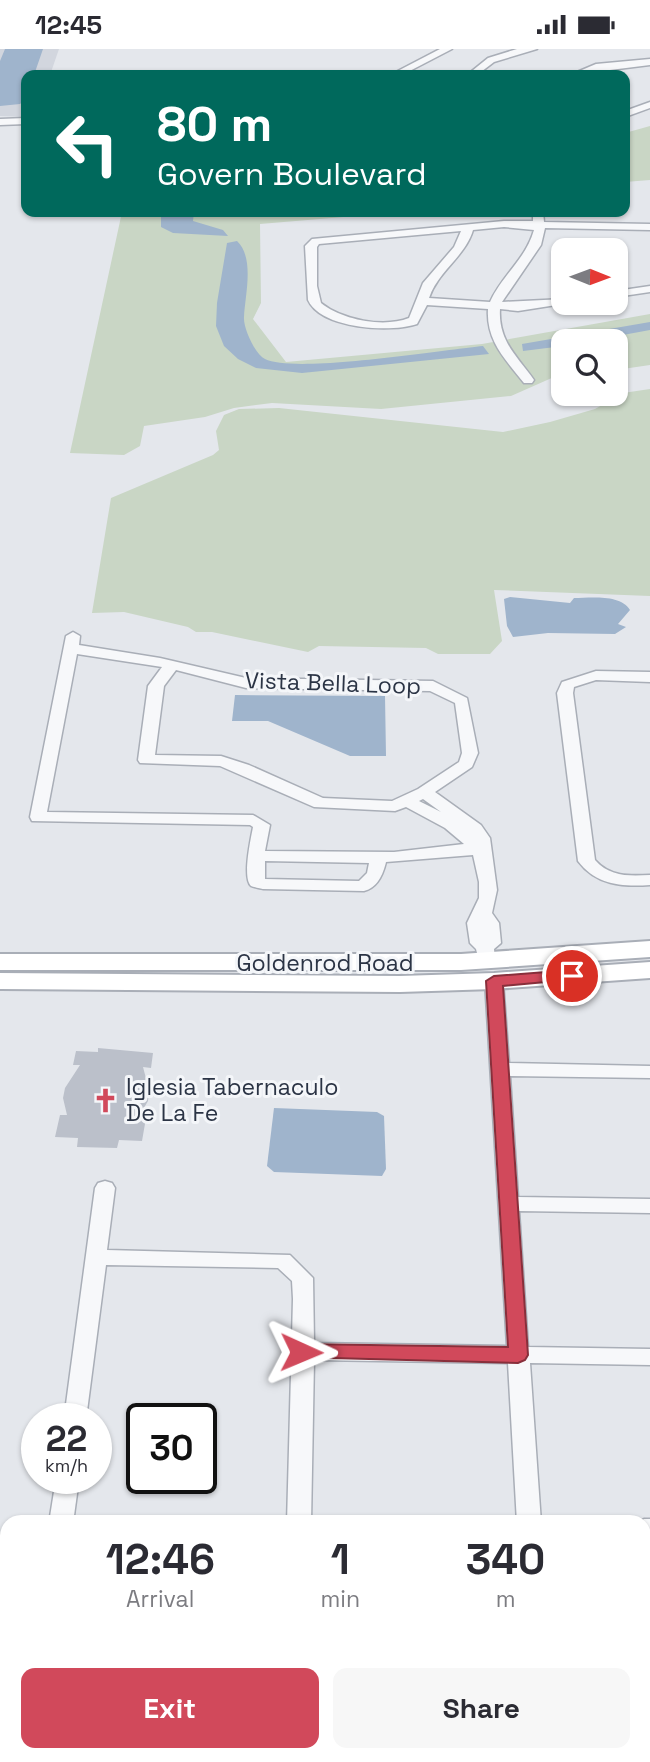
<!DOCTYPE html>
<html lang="en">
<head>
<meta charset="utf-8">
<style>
  body { margin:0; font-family:"Space Grotesk",sans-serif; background:#f7f7f7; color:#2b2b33; height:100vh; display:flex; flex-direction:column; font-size:26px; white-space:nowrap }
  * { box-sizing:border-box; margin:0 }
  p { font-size:23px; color:#7c7c81 }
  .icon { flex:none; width:38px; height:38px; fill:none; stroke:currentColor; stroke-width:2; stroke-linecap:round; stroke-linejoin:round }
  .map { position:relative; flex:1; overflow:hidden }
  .drawer { position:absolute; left:0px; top:1466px; width:651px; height:247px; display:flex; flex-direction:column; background:#fff; border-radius:21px 21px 0 0; box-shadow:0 2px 5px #0004 }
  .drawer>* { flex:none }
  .hud { position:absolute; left:21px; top:21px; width:609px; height:147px; border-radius:14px; box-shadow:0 2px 5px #0004; background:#00695c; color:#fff; overflow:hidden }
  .needle { width:46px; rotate:91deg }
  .controls { position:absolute; left:551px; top:189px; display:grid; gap:14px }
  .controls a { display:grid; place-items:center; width:77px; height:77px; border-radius:14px; background:#fff; box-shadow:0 2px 5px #0004; font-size:35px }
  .speed { position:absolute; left:21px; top:1354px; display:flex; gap:14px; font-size:35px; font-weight:700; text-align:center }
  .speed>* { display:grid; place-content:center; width:91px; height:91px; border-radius:50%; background:#fff; box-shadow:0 2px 5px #0004; line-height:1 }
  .speed small { font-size:18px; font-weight:400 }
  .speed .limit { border:4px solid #111; border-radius:10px; background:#fff; color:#111 }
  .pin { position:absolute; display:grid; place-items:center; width:60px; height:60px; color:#fff; margin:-30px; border:4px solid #fff; border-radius:50%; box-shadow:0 2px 7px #0007 }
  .me { position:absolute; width:77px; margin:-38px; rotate:91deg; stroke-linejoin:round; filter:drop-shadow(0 0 5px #0008) }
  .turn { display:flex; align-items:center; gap:24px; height:147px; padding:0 21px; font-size:32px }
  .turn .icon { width:91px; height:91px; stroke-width:2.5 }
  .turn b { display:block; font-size:49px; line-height:60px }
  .eta { display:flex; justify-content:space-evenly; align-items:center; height:119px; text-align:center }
  .eta b { font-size:42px; font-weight:600; line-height:49px }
  .action { display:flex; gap:14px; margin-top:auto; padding:14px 21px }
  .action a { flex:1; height:80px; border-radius:14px; background:#d1495b; color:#fff; font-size:28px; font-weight:600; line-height:80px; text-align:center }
  .action a+a { background:#f7f7f7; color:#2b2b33 }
  .status { display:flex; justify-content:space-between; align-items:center; height:49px; padding:0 35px; background:#fff; direction:ltr }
  .status svg { height:19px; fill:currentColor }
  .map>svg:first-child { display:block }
  .built { fill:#d2d6de }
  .green { fill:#c9d6c5 }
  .water { fill:#9fb4cc }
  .building { fill:#bbc0ca }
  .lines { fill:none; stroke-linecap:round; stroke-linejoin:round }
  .street-casing { stroke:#a9aeb7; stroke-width:3 }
  .secondary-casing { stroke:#a9aeb7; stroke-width:4 }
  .street { fill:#f7f8fa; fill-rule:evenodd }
  .secondary { fill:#fff; fill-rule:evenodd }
  .route { fill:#d1495b; stroke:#882f3b; stroke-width:2 }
  .labels { text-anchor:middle; stroke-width:6; stroke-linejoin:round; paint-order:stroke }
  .street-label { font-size:23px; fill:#2b3445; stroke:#f4f6f9 }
  .poi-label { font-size:23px; fill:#2b3445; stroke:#f4f6f9; text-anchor:start }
</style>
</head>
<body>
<div class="status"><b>12:45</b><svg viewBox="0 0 49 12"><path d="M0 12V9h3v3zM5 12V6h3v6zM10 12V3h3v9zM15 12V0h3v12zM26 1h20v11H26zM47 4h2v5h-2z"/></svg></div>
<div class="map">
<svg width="650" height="1713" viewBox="0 0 650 1713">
  <rect width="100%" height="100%" fill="#e4e7ec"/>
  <!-- built -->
  <polygon class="built" points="0,0 59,0 50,26 26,26 26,68 0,67"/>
  <!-- green -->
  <g class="green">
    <polygon points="650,77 650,131 625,133 625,84"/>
    <polygon points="122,163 403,163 260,175 261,254 253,270 286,313 482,295 650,265 650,316 616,321 616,292 564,292 563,324 511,347 381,360 272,354 234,359 205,368 144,377 140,397 124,406 70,404"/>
    <polygon points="650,340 650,547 494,541 502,592 490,605 438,605 426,599 319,597 308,603 212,583 196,583 188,578 124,563 92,564 111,449 213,406 219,401 216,382 224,366 239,360 279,359 503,383 550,373 595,360 623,344"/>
  </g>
  <!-- water -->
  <g class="water">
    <polygon points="5,0 43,0 34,26 26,26 25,51 20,55 0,57 0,12"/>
    <polygon points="161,163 194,163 193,172 223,181 228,187 173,184 161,178"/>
    <path d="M237,192C255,209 245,246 244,268C243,279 255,305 265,310C295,325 442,301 483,297L489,305L302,324L256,319L238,310L224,297L216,277L217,254L227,194Z"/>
    <polygon points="650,273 650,281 590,292 564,292 563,297 523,302 522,295"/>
    <path d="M510,548L570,554L574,549C591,549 620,545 630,561L618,575L626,578L615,585L548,584L513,588L507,577L504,550Z"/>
    <polygon points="235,646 385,647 386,707 350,707 268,672 232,672"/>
    <polygon points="274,1059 377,1063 384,1067 386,1120 382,1127 274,1123 267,1117"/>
  </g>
  <!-- building -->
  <polygon class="building" points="98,999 153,1004 151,1019 143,1018 149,1041 148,1052 138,1069 146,1069 142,1092 119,1091 117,1099 77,1098 78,1089 55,1088 60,1066 67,1066 63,1049 65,1039 80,1016 73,1016 76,1002 98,1003"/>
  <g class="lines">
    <defs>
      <g id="street">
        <polygon points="440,0 452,0 402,26 390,26"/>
        <polygon points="517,0 537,0 494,13 477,26 467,26 488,9"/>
        <polygon points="650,10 650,16 570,26 596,15"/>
        <polygon points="650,53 650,59 625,68 625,62"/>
        <polygon points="26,69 26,75 0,76 0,70"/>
        <path d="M533,163H543L544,173L650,175V181L545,179L541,196L502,253L564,250V254H569L518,262L500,260C498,292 517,307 534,331L532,334H524C505,310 486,292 488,260L427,256L417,275C391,284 321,280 308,251L305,197L312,190L504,172H533ZM504,178L534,181C526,210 502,226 490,253L429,249C438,222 465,208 473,181ZM461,182L454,198L423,234L409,269C384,279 342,271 321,254L317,237V198L319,195Z"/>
        <polygon points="650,237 650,243 616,248 616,242"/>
        <path d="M73,583L80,587L79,596L160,609L246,629L433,632L467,649L478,704L472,718L435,743L481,776L490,789L497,841L492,864L499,874L501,894L494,900L495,912L492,916H480L476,900L470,894L467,874L479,849V833L473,806L386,813C383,826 377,839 364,842L263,840C262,840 253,838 251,837C242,829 251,789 253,778L250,776L32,772L30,768L66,587ZM77,605L162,618L148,637L138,711L140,714L220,717L314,758L395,762L406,758L445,779L464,795L394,803L265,802L270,776L253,766L47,763ZM176,621L246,639L430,642L455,654L462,704L459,713L418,740L392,752L323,749L249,716L221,707L155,706L164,637ZM423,750L441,763L419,752ZM265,812L369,814L367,824L359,832L265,830Z"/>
        <path d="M596,622L650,623V633L596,631L574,638L573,644L595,811C610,828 629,827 650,826V836C622,838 596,836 578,812L557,644L562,633Z"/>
        <polygon points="494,926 503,932 509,1014 650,1017 650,1029 510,1027 518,1148 650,1150 650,1164 519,1162 528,1298 650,1300 650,1316 530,1314 541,1474 517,1474 508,1314 314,1311 311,1474 287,1474 293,1250 292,1232 278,1219 106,1216 86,1370 64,1370 95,1139 98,1134 105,1132 112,1134 115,1139 107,1201 290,1206 313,1229 314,1294 507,1297 485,932"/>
        <polygon points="56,1430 79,1430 73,1474 49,1474"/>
        <polygon points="644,1470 650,1470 650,1490 644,1490 644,1474 635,1474"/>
      </g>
      <g id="secondary">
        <polygon points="650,892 650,908 461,921 0,921 0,905 461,905"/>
        <polygon points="650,913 650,929 494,940 400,943 0,940 0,924 400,927 494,924"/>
      </g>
    </defs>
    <!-- street casing -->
    <use href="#street" class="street-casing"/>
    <!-- secondary casing -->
    <use href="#secondary" class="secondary-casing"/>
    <!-- street -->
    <use href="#street" class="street"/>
    <!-- secondary -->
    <use href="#secondary" class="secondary"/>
  </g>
  <!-- route -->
  <polygon class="route" points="572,921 578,923 581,927 578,930 503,937 528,1306 525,1311 518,1314 294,1308 291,1303 294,1297 301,1295 508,1298 486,932 494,927"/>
  <!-- icons -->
  <defs>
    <symbol id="church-bare" viewBox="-9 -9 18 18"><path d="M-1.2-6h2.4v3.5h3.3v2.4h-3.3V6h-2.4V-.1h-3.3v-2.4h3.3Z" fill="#d1495b" stroke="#f4f6f9" stroke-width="2.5" paint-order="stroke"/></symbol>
  </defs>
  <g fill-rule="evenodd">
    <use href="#church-bare" x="88" y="1034" width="35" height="35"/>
  </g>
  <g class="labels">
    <!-- street labels -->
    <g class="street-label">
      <text transform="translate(333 634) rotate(2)" y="8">Vista Bella Loop</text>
      <text x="325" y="922">Goldenrod Road</text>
    </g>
    <!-- poi labels -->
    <g class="poi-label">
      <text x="126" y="1046">Iglesia Tabernaculo<tspan x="126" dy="26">De La Fe</tspan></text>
    </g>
  </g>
</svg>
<div class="controls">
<a><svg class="needle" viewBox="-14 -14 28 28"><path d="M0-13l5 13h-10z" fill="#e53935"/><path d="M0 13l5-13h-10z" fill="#7c7c81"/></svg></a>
<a><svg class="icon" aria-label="search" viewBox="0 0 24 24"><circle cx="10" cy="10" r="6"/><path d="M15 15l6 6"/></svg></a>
</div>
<div class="speed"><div>22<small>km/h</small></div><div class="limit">30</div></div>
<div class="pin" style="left:572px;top:927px;background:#d93025"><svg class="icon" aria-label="arrive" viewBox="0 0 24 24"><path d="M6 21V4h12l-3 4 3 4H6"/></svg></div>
<svg class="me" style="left:301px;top:1303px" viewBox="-20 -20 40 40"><path d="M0-17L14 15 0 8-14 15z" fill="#d1495b" stroke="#fff" stroke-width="4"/></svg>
<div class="hud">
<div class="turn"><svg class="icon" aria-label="left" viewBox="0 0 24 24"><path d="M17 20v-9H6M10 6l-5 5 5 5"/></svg><div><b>80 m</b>Govern Boulevard</div></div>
</div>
<section class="drawer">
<div class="eta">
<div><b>12:46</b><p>Arrival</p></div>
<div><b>1</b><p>min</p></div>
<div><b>340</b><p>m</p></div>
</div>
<div class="action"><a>Exit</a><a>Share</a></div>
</section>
</div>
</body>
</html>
